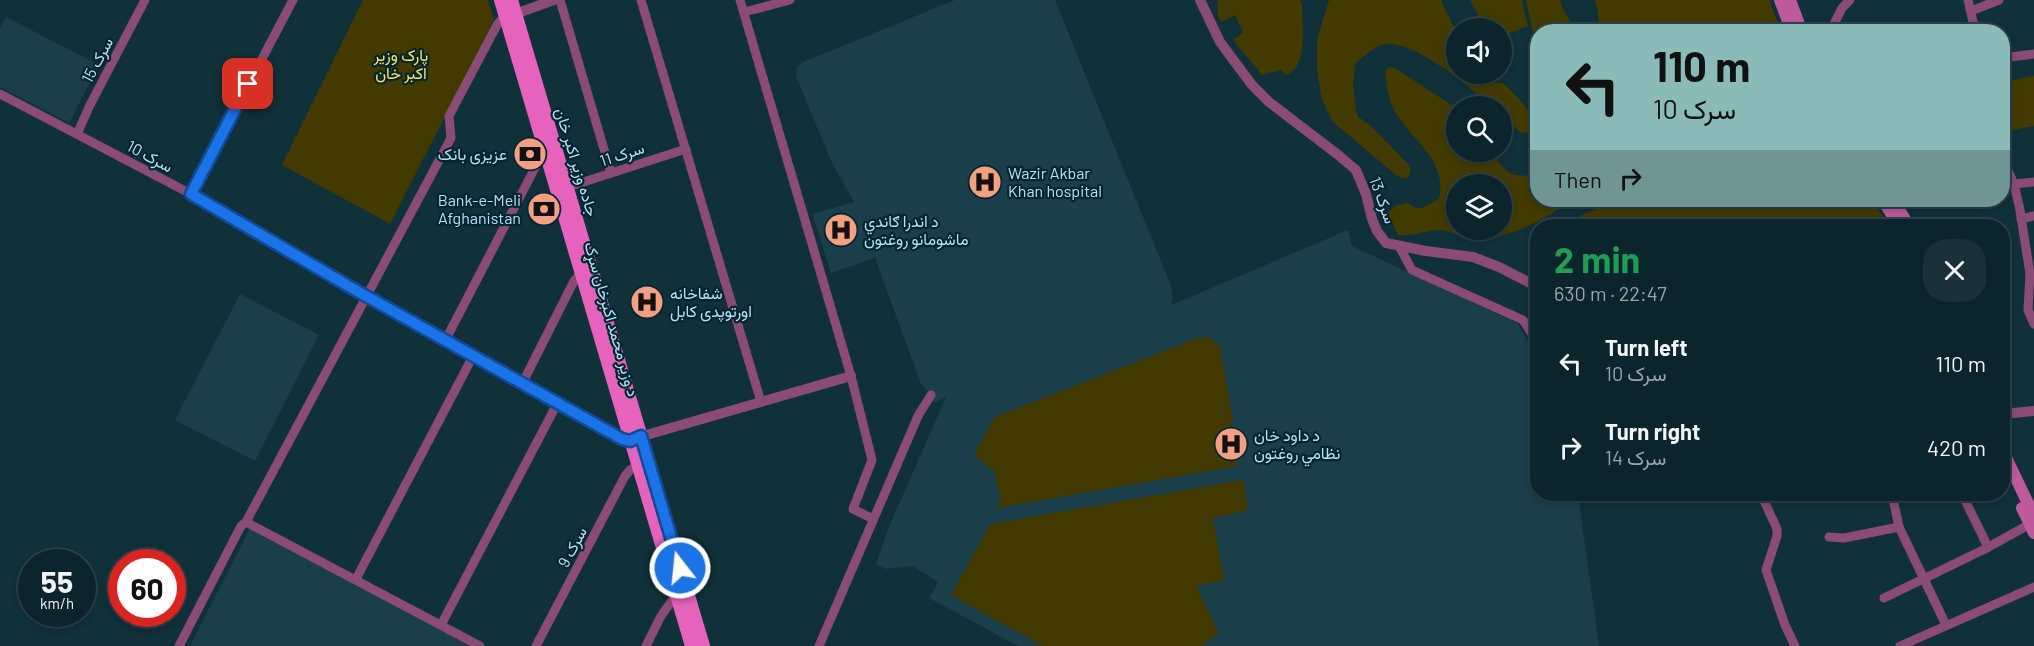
<!DOCTYPE html>
<html lang="en">
<head>
<meta charset="utf-8">
<style>
  body { margin:0; font-family:Barlow,Vazirmatn,sans-serif; background:#1a3038; color:#f1f3f6; height:100vh; display:flex; flex-direction:column; font-size:22px; white-space:nowrap }
  * { box-sizing:border-box; margin:0 }
  p { font-size:20px; color:#9aa4a9 }
  .icon { flex:none; width:33px; height:33px; fill:none; stroke:currentColor; stroke-width:2; stroke-linecap:round; stroke-linejoin:round }
  .map { position:relative; flex:1; overflow:hidden }
  .details { position:absolute; left:1530px; top:219px; width:480px; height:282px; display:flex; flex-direction:column; background:#0c242c; border-radius:24px; box-shadow:0 3px 9px #0003,0 0 0 2px #2c4148 }
  .details>* { flex:none }
  .guide { position:absolute; left:1530px; top:24px; width:480px; height:183px; border-radius:24px; box-shadow:0 3px 9px #0003,0 0 0 2px #2c4148; background:#8bbbb9; color:#111; overflow:hidden }
  .tools { position:absolute; left:1446px; top:18px; display:grid; gap:12px }
  .tools a { display:grid; place-items:center; width:66px; height:66px; border-radius:50%; background:#0c242c; box-shadow:0 3px 9px #0003,0 0 0 2px #2c4148; font-size:30px }
  .speed { position:absolute; left:18px; top:549px; display:flex; gap:12px; font-size:30px; font-weight:700; text-align:center }
  .speed>* { display:grid; place-content:center; width:78px; height:78px; border-radius:50%; background:#0c242c; box-shadow:0 3px 9px #0003,0 0 0 2px #2c4148; line-height:1 }
  .speed small { font-size:15px; font-weight:400 }
  .speed .limit { border:9px solid #d22; background:#fff; color:#111 }
  .pin { position:absolute; display:grid; place-items:center; width:51px; height:51px; color:#fff; margin:-26px; border-radius:12px; box-shadow:0 3px 9px #0006 }
  .me { position:absolute; width:66px; margin:-33px; rotate:344deg; stroke-linejoin:round; filter:drop-shadow(0 0 4px #0008) }
  .turn { display:flex; align-items:center; gap:21px; height:126px; padding:0 24px; font-size:27px }
  .turn .icon { width:78px; height:78px; stroke-width:2.5 }
  .turn b { display:block; font-size:42px; line-height:51px }
  .then { display:flex; align-items:center; height:57px; padding:0 24px; background:#0003; gap:12px; font-size:22px }
  .round { display:grid; place-items:center; flex:none; width:63px; height:63px; border-radius:24px; background:#1a3038 }
  .summary { display:flex; align-items:center; justify-content:space-between; height:102px; padding:0 24px }
  h1 { font-size:36px; font-weight:700; line-height:45px; color:#1e9e55 }
  ul { padding:0; list-style:none }
  li { display:flex; align-items:center; gap:18px; height:84px; padding:0 24px }
  li div { flex:1 }
  li b { display:block; font-size:22px }
  li em { font-style:normal }
  .map>svg:first-child { display:block }
  .built { fill:#1a3f4a }
  .green { fill:#423a00; fill-rule:evenodd }
  .lines { fill:none; stroke-linecap:round; stroke-linejoin:round }
  .minor { stroke:#8a4b75; stroke-width:9 }
  .tertiary { stroke:#8a4b75; stroke-width:10 }
  .secondary { stroke:#be599d; stroke-width:12 }
  .primary { stroke:#e662bd; stroke-width:14 }
  .route-casing { stroke:#114b97; stroke-width:15 }
  .route { stroke:#1a73e8; stroke-width:10 }
  .labels { text-anchor:middle; stroke-width:4.5; stroke-linejoin:round; paint-order:stroke }
  .park-label { font-size:16px; fill:#fae65c; stroke:#052630 }
  .street-label { font-size:16px; fill:#b4e1f1; stroke:#052630 }
  .poi-label { font-size:16px; fill:#b4e1f1; stroke:#052630; text-anchor:start }
</style>
</head>
<body>
<div class="map">
<svg width="2034" height="646" viewBox="0 0 2034 646">
  <rect width="100%" height="100%" fill="#10303a"/>
  <!-- built -->
  <g class="built">
    <polygon points="955,0 1055,0 1171,286 1173,299 1171,305 1348,230 1352,246 1517,323 1537,357 1538,494 1578,494 1599,646 1018,646 929,598 938,582 913,566 886,569 876,564 888,529 946,397 934,403 931,395 921,384 875,258 831,273 812,214 854,202 831,161 796,76 797,68 803,62"/>
    <polygon points="6,17 99,65 69,123 0,87 0,28"/>
    <polygon points="240,294 319,335 255,461 175,420"/>
    <polygon points="250,528 471,646 190,646"/>
  </g>
  <!-- green -->
  <g class="green">
    <polygon points="363,0 488,0 494,20 390,224 282,165"/>
    <path d="M1217,0H1299L1302,3C1302,23 1309,69 1285,75L1281,70L1262,75L1233,40L1243,32L1235,15L1221,22L1218,16Z"/>
    <path d="M1329,0H1441L1456,32V74H1481L1490,82L1503,83C1511,91 1557,132 1521,133L1502,115V106H1492C1470,88 1411,36 1381,45C1371,49 1363,57 1355,64L1353,85L1356,111L1358,117L1369,124L1410,166V172L1408,178H1402L1396,175L1333,122L1322,100L1317,70V40Z"/>
    <polygon points="1470,0 1522,0 1528,26 1502,36 1502,28 1485,28"/>
    <polygon points="1526,0 1560,0 1564,11 1576,31 1538,32 1537,52"/>
    <polygon points="1595,0 1769,0 1781,31 1599,31 1598,12"/>
    <path d="M1388,67L1395,68L1456,108V152H1492C1506,173 1511,179 1537,174L1538,200H1570C1549,219 1498,244 1469,239C1460,237 1452,232 1443,230C1432,228 1414,237 1398,235L1387,213L1397,205L1407,203L1416,208H1422L1439,199C1447,162 1417,144 1399,118C1389,105 1387,88 1385,73ZM1502,184V230H1456V184Z"/>
    <polygon points="2034,76 2034,126 2003,132 2003,82"/>
    <polygon points="1617,200 1872,200 1889,226 1557,226"/>
    <polygon points="1209,337 1220,346 1233,420 1229,425 1237,466 997,508 1001,498 993,470 974,455 995,417 1198,338"/>
    <polygon points="1243,480 1248,510 1213,518 1224,580 1196,586 1219,634 1200,646 1043,646 951,595 990,524"/>
  </g>
  <g class="lines">
    <!-- minor -->
    <g class="minor">
      <polyline points="560,0 611,173"/>
      <polyline points="641,0 761,402"/>
      <polyline points="740,0 851,376 872,460 853,509 873,519"/>
      <polyline points="1968,0 1973,22 1978,32"/>
      <polyline points="1971,11 1999,0"/>
      <polyline points="744,12 790,0"/>
      <polyline points="1830,32 1842,8 1850,0"/>
      <polyline points="2002,58 2034,54"/>
      <polyline points="0,94 191,194 357,291 622,439 630,441"/>
      <polyline points="77,134 90,105 145,0"/>
      <polyline points="2002,157 2014,184 2020,210 2030,274 2028,310 2034,324"/>
      <polyline points="2014,184 2034,182"/>
      <polyline points="568,187 686,149"/>
      <polyline points="191,194 293,0"/>
      <polyline points="2021,219 2034,216"/>
      <polyline points="1399,246 1412,270 1523,320 1538,343"/>
      <polyline points="445,341 539,160 551,153"/>
      <polyline points="523,382 574,281 583,271"/>
      <polyline points="1761,494 1777,529 1777,536 1766,570 1785,625 1795,646"/>
      <polyline points="1892,494 1899,527 1946,625"/>
      <polyline points="1962,494 1988,547"/>
      <polyline points="246,522 480,646"/>
      <polyline points="1829,537 1844,538 1899,527"/>
      <polyline points="356,579 473,356"/>
      <polyline points="1884,598 1985,549 2030,524"/>
      <polyline points="441,625 558,402"/>
      <polyline points="179,646 241,526 246,522 451,138 449,116 497,25 502,19 510,15"/>
      <polyline points="536,646 625,476 630,470 641,464"/>
      <polyline points="646,646 661,616 678,592"/>
      <polyline points="819,646 918,416 931,395"/>
      <polyline points="1900,646 2034,587"/>
    </g>
    <!-- tertiary -->
    <g class="tertiary">
      <polyline points="1200,0 1220,42 1252,85 1269,102 1337,154 1356,170 1366,194 1372,219 1377,231 1386,243 1426,251 1473,257 1499,267 1538,287"/>
      <polyline points="515,14 554,0"/>
      <polyline points="2002,414 2034,411"/>
      <polyline points="636,438 851,376"/>
    </g>
    <!-- secondary -->
    <g class="secondary">
      <polyline points="1780,0 1792,32"/>
      <polyline points="1790,0 1802,32"/>
      <polyline points="1883,200 1899,226"/>
      <polyline points="1893,200 1909,226"/>
      <polyline points="2002,449 2034,516"/>
      <polyline points="2022,508 2034,533"/>
    </g>
    <!-- primary -->
    <g class="primary">
      <polyline points="501,0 692,646"/>
      <polyline points="511,0 703,646"/>
    </g>
  </g>
  <g class="lines">
    <defs>
      <polyline id="route" points="248,84 191,194 357,291 622,439 630,441 641,436 680,568"/>
    </defs>
    <!-- route casing -->
    <use href="#route" class="route-casing"/>
    <!-- route -->
    <use href="#route" class="route"/>
  </g>
  <!-- icons -->
  <defs>
    <symbol id="bank-disc" viewBox="-11 -11 22 22"><circle r="9.5" fill="#f2a081" stroke="#052630"/><path d="M-6-4H6V4H-6ZM0-2.3a2.3 2.3 0 1 0 0 4.6a2.3 2.3 0 1 0 0-4.6Z" fill="#111"/></symbol>
    <symbol id="hospital-disc" viewBox="-11 -11 22 22"><circle r="9.5" fill="#f2a081" stroke="#052630"/><path d="M-5-5h3v3.5h4V-5h3V5h-3V1.5h-4V5h-3Z" fill="#111"/></symbol>
  </defs>
  <g fill-rule="evenodd">
    <use href="#bank-disc" x="511" y="135" width="38" height="38"/>
    <use href="#hospital-disc" x="966" y="163" width="38" height="38"/>
    <use href="#bank-disc" x="525" y="190" width="38" height="38"/>
    <use href="#hospital-disc" x="822" y="211" width="38" height="38"/>
    <use href="#hospital-disc" x="628" y="283" width="38" height="38"/>
    <use href="#hospital-disc" x="1212" y="425" width="38" height="38"/>
  </g>
  <g class="labels">
    <!-- park labels -->
    <g class="park-label">
      <text x="401" y="61">پارک وزیر<tspan x="401" dy="18">اکبر خان</tspan></text>
    </g>
    <!-- street labels -->
    <g class="street-label">
      <text transform="translate(97 60) rotate(-62)" y="6">سرک 15</text>
      <text transform="translate(622 154) rotate(-18)" y="6">سرک 11</text>
      <text transform="translate(150 156) rotate(28)" y="6">سرک 10</text>
      <text transform="translate(577 162) rotate(73)" y="6">جاده وزیر اکبر خان</text>
      <text transform="translate(1383 200) rotate(70)" y="6">سرک 13</text>
      <text transform="translate(612 319) rotate(74)" y="6">د وزیر محمد اکبرخان سړک</text>
      <text transform="translate(572 547) rotate(-62)" y="6">سرک 9</text>
    </g>
    <!-- poi labels -->
    <g class="poi-label">
      <text x="507" y="160" text-anchor="end">عزیزی بانک</text>
      <text x="1008" y="179">Wazir Akbar<tspan x="1008" dy="18">Khan hospital</tspan></text>
      <text x="521" y="206" text-anchor="end">Bank-e-Meli<tspan x="521" dy="18">Afghanistan</tspan></text>
      <text x="864" y="227">د اندرا ګاندي<tspan x="864" dy="18">ماشومانو روغتون</tspan></text>
      <text x="670" y="299">شفاخانه<tspan x="670" dy="18">اورتوپدی کابل</tspan></text>
      <text x="1254" y="441">د داود خان<tspan x="1254" dy="18">نظامي روغتون</tspan></text>
    </g>
  </g>
</svg>
<div class="tools">
<a><svg class="icon" aria-label="sound" viewBox="0 0 24 24"><path d="M4 9h4l5-4v14l-5-4H4zM17 9q2 3 0 6"/></svg></a>
<a><svg class="icon" aria-label="search" viewBox="0 0 24 24"><circle cx="10" cy="10" r="6"/><path d="M15 15l6 6"/></svg></a>
<a><svg class="icon" aria-label="layers" viewBox="0 0 24 24"><path d="M12 4l9 5-9 5-9-5zM3 14l9 5 9-5"/></svg></a>
</div>
<div class="speed"><div>55<small>km/h</small></div><div class="limit">60</div></div>
<div class="pin" style="left:248px;top:84px;background:#d93025"><svg class="icon" aria-label="arrive" viewBox="0 0 24 24"><path d="M6 21V4h12l-3 4 3 4H6"/></svg></div>
<svg class="me" style="left:680px;top:568px" viewBox="-20 -20 40 40"><circle r="17" fill="#1a73e8" stroke="#fff" stroke-width="3"/><path d="M0-11L8 9 0 5-8 9z" fill="#fff"/></svg>
<div class="guide">
<div class="turn"><svg class="icon" aria-label="left" viewBox="0 0 24 24"><path d="M17 20v-9H6M10 6l-5 5 5 5"/></svg><div><b>110 m</b>سرک 10</div></div>
<div class="then">Then<svg class="icon" aria-label="right" viewBox="0 0 24 24"><path d="M7 20v-9h11M14 6l5 5-5 5"/></svg></div>
</div>
<section class="details">
<div class="summary"><div><h1>2 min</h1><p>630 m · 22:47</p></div><a class="round"><svg class="icon" aria-label="close" viewBox="0 0 24 24"><path d="M6 6l12 12M18 6L6 18"/></svg></a></div>
<ul>
<li><svg class="icon" aria-label="left" viewBox="0 0 24 24"><path d="M17 20v-9H6M10 6l-5 5 5 5"/></svg><div><b>Turn left</b><p>سرک 10</p></div><em>110 m</em></li>
<li><svg class="icon" aria-label="right" viewBox="0 0 24 24"><path d="M7 20v-9h11M14 6l5 5-5 5"/></svg><div><b>Turn right</b><p>سرک 14</p></div><em>420 m</em></li>
</ul>
</section>
</div>
</body>
</html>
